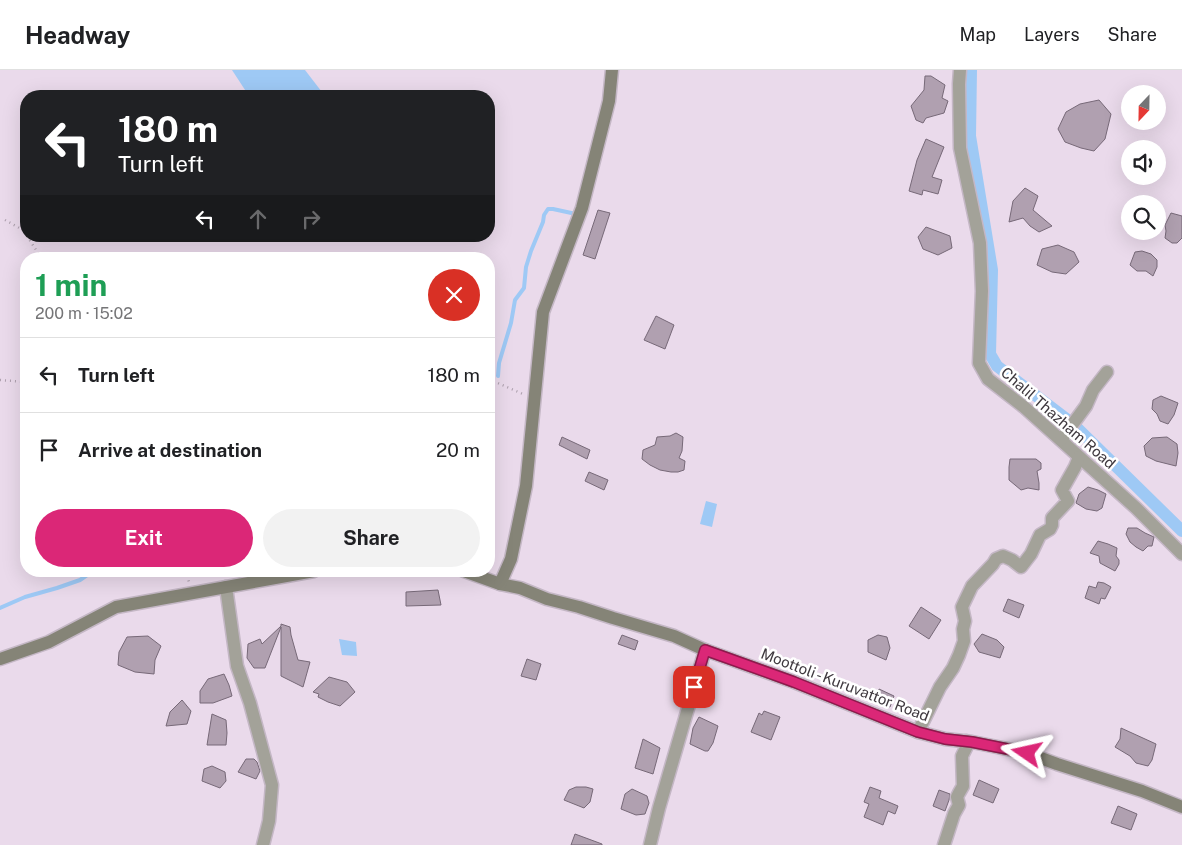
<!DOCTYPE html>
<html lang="en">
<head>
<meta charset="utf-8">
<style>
  body { margin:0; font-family:"Public Sans",sans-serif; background:#f2f2f2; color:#202124; height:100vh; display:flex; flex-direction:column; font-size:19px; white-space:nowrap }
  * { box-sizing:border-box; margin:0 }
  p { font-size:16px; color:#757577 }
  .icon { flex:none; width:28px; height:28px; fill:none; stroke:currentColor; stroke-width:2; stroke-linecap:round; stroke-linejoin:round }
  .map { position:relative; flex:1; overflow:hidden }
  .drawer { position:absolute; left:20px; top:182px; width:475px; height:325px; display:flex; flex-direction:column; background:#fff; border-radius:20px; box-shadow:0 5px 20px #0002 }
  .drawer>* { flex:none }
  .banner { position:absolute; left:20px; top:20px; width:475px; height:152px; border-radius:20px; box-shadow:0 5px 20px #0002; background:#202124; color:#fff; overflow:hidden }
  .needle { width:32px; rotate:202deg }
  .tools { position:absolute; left:1121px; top:15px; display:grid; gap:10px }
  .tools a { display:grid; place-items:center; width:45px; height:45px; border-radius:50%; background:#fff; box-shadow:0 5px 20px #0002; font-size:25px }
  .pin { position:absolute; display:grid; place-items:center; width:42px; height:42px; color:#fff; margin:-21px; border-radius:10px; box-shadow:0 2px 8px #0006 }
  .me { position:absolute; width:55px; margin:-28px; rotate:281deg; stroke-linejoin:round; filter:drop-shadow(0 0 4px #0008) }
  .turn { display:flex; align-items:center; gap:18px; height:105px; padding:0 15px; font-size:22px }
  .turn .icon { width:65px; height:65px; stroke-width:2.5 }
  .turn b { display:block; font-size:35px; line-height:42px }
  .lanes { display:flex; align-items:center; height:48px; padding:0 15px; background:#0003; justify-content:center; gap:25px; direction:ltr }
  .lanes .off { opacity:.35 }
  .round { display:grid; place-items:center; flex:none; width:52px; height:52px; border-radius:26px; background:#f2f2f2 }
  .head { display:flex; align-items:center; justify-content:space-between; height:85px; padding:0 15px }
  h1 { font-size:30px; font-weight:700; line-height:38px; color:#1e9e55 }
  .action { display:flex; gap:10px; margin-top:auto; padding:10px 15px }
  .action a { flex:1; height:58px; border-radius:30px; background:#db2777; color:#fff; font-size:20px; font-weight:700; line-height:58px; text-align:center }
  .action a+a { background:#f2f2f2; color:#202124 }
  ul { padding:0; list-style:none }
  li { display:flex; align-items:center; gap:15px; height:75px; padding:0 15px; border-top:1px solid #e0e0e0 }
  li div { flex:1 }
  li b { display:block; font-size:19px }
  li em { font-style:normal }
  header { display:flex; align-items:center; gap:30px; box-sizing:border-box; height:70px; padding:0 25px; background:#fff; border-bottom:1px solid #e0e0e0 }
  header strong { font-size:24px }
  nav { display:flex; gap:28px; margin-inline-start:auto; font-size:18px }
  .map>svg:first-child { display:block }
  .water { fill:#9ec9f5 }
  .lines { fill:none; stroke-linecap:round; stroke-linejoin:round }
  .stream { stroke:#9ec9f5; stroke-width:4 }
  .canal { stroke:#9ec9f5; stroke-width:12 }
  .building { fill:#b0a0b0; stroke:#776978 }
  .street-casing { stroke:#c4b7c5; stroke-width:15 }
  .secondary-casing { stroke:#c4b7c5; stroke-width:15 }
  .path { stroke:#ada0ad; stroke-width:2.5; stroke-dasharray:1 4; stroke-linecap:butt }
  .street { stroke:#a3a299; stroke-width:12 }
  .secondary { stroke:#858477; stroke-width:12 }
  .route-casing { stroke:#8e194d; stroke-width:12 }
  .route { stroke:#db2777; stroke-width:9 }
  .labels { text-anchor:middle; stroke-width:5; stroke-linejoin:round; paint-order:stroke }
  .street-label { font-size:15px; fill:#3f393f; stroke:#fff }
</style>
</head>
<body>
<header>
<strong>Headway</strong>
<nav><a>Map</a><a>Layers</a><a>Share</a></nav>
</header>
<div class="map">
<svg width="1182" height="775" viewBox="0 0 1182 775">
  <rect width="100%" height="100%" fill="#eadaeb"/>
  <!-- water -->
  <g class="water">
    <polygon points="232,0 305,0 325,26 249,26"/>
    <polygon points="706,431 717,434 712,457 700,454"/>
    <polygon points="339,569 356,572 357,586 342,585"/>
  </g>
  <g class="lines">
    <!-- stream -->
    <g class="stream">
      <polyline points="498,306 499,293 511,253 515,230 524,218 526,197 531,181 543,152 544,145 548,139 553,139 576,144"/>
      <polyline points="489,317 492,318"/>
      <polyline points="0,538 25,527 57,518 80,510 93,501"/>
    </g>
    <!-- canal -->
    <polyline class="canal" points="971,0 970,66 992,200 990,284 997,296 1073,354 1182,461"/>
  </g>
  <!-- building -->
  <g class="building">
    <polygon points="925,6 931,6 945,15 942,28 948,31 944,43 926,48 923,53 916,50 911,36 924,20"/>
    <polygon points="1099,30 1111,44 1105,69 1094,81 1081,78 1065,72 1058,59 1066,42 1080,34"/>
    <polygon points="926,69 944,77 932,107 942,110 938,124 923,120 922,125 909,121 917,90"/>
    <polygon points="1025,118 1038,126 1033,140 1052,156 1039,162 1030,156 1023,148 1009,152 1013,131"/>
    <polygon points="598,140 610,143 595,189 583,185"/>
    <polygon points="1171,143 1182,146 1182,168 1177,173 1172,173 1165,168 1166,161 1165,155"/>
    <polygon points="926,157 950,166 952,178 938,185 923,179 918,167"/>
    <polygon points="1058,175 1074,182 1079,192 1066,204 1052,202 1037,195 1042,179"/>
    <polygon points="1142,181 1151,184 1157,190 1157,197 1153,206 1146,201 1137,201 1130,195 1135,182"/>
    <polygon points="656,246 674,255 665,279 644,270"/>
    <polygon points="1161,326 1178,333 1174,345 1168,354 1160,351 1157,344 1152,339 1153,330"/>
    <polygon points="676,363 683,367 682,381 679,388 685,391 684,400 678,402 671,402 660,400 650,395 642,389 643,380 655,375 657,367 670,366"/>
    <polygon points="562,367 590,380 587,389 559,375"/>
    <polygon points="1167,367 1177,374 1178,383 1176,396 1156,391 1146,386 1144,376 1152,368"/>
    <polygon points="1010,389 1036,389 1041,393 1041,399 1037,401 1039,413 1039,420 1028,418 1021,420 1009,410 1009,397"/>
    <polygon points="589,402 608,410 604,420 585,411"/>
    <polygon points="1088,417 1098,420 1106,424 1102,438 1097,441 1086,439 1076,433 1079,424"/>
    <polygon points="1128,458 1137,458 1145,463 1154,467 1152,476 1148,476 1143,481 1136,477 1130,472 1126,464"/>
    <polygon points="1098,471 1108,474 1117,478 1116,486 1119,490 1119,494 1115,501 1100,493 1099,486 1090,483"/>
    <polygon points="1098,512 1104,513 1111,517 1105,529 1101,528 1099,534 1085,528 1089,516 1096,518"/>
    <polygon points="438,520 441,535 406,536 406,522"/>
    <polygon points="1008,529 1024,535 1019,548 1003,541"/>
    <polygon points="921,537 941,550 929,569 909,556"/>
    <polygon points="281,554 290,557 291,565 298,590 310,592 303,617 281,606 281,557 265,598 254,598 247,588 248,574 260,569 262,574 281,556"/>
    <polygon points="982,564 997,570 1004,577 1000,588 979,582 974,574"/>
    <polygon points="622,565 638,571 635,580 618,574"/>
    <polygon points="878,565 887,567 890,578 886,590 868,582 868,570"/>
    <polygon points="148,566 161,576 155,590 154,604 135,602 118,595 119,582 127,567"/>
    <polygon points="527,589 541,594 536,610 521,606"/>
    <polygon points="224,604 229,615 232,626 213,633 200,633 200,621 208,609"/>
    <polygon points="329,607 347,612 355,622 340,636 328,632 318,627 319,624 313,622"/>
    <polygon points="879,619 894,626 890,637 875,631"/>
    <polygon points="182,630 191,641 187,654 166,656 170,642"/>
    <polygon points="764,641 780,647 771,670 751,662 759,643 762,645"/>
    <polygon points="212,644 226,650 227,663 226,675 207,675"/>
    <polygon points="699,647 718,656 713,673 708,681 705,681 690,674 693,658"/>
    <polygon points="1121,658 1156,674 1152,690 1148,696 1136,693 1130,686 1115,677 1120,669"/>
    <polygon points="643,669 660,678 653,704 635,698"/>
    <polygon points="246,689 254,689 257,692 260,701 256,709 238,702"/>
    <polygon points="212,696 225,702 226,711 220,718 202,711 204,699"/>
    <polygon points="979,710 999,719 993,733 973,725"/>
    <polygon points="576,717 586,717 593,719 590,732 584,738 564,730 569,720"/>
    <polygon points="870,717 881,721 879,728 898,736 895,744 888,741 883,755 864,747 869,734 864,732"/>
    <polygon points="632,719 647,726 649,733 645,744 636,745 621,739 625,724"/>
    <polygon points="939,720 950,724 949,730 945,741 933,736"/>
    <polygon points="1118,736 1137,744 1131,760 1111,753"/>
    <polygon points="575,764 602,774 602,775 571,775"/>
  </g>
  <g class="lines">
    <defs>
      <g id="street">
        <polyline points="960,0 959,14 960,78 980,173 982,221 979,293 988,309 1024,337 1136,438 1182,484"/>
        <polyline points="1061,370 1086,336 1093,320 1107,302"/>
        <polyline points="226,517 237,596 250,633 272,715 269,751 263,775"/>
        <polyline points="918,662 940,617 953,598 959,585 964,571 963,559 965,551 962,537 972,516 993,494 996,489 1003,486 1012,490 1021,497 1031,484 1040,465 1050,459 1052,455 1052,448 1068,431 1062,420 1075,397 1079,387"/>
        <polyline points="650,775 659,738 705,580"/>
        <polyline points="944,775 954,744 959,735 957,727 959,723 963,716 962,686 967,676 966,671"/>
      </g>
      <g id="secondary">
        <polyline points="464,501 500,514 520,518 547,529 579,537 613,548 674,566 705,580 794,612 918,662 945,669 972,672 1027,683 1057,694 1142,721 1182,737"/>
        <polyline points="500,514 511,489 526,416 543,242 582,138 609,31 612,0"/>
        <polyline points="0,589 49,572 116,537 314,501"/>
      </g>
    </defs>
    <!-- street casing -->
    <use href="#street" class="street-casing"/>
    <!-- secondary casing -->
    <use href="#secondary" class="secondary-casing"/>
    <!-- path -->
    <g class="path">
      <polyline points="5,150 23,160 26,165"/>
      <polyline points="27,166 42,189"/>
      <polyline points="489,309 493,311 523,324"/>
      <polyline points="0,310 26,312"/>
      <polyline points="185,501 189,512"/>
    </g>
    <!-- street -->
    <use href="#street" class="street"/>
    <!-- secondary -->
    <use href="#secondary" class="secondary"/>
  </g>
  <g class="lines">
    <defs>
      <polyline id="route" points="694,617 705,580 794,612 918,662 945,669 972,672 1027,683"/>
    </defs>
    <!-- route casing -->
    <use href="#route" class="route-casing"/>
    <!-- route -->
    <use href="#route" class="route"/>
  </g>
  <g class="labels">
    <!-- street labels -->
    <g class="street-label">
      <text transform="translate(1058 348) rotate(41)" y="5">Chalil Thazham Road</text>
      <text transform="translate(845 615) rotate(21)" y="5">Moottoli - Kuruvattor Road</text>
    </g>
  </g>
</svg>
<div class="tools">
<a><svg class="needle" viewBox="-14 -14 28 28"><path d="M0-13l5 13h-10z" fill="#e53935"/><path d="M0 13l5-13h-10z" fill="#757577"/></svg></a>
<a><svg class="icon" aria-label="sound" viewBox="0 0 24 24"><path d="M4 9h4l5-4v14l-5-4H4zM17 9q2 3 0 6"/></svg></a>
<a><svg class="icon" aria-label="search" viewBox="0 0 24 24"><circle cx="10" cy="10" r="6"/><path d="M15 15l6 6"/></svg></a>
</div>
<div class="pin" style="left:694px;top:617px;background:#d93025"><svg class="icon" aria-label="arrive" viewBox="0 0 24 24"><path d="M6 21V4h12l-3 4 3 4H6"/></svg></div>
<svg class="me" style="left:1027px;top:683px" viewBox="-20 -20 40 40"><path d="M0-17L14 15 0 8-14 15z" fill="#db2777" stroke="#fff" stroke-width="4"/></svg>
<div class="banner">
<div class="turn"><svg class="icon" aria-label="left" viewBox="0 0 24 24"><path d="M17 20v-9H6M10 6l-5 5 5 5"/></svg><div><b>180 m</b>Turn left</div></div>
<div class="lanes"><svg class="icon" aria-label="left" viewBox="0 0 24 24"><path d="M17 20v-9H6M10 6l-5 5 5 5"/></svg><svg class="icon off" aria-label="ahead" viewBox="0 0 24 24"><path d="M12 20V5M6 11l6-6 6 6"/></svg><svg class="icon off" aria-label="right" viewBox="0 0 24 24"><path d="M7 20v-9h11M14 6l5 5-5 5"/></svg></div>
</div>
<section class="drawer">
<div class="head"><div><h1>1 min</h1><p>200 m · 15:02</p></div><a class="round" style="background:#d93025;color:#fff"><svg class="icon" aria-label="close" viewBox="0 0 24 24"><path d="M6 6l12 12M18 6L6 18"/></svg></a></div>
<ul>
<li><svg class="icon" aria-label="left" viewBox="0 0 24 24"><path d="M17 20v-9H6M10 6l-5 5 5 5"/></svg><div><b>Turn left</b></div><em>180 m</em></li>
<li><svg class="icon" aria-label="arrive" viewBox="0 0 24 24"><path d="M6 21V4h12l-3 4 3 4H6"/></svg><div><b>Arrive at destination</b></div><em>20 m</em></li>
</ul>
<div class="action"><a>Exit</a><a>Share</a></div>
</section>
</div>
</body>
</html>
